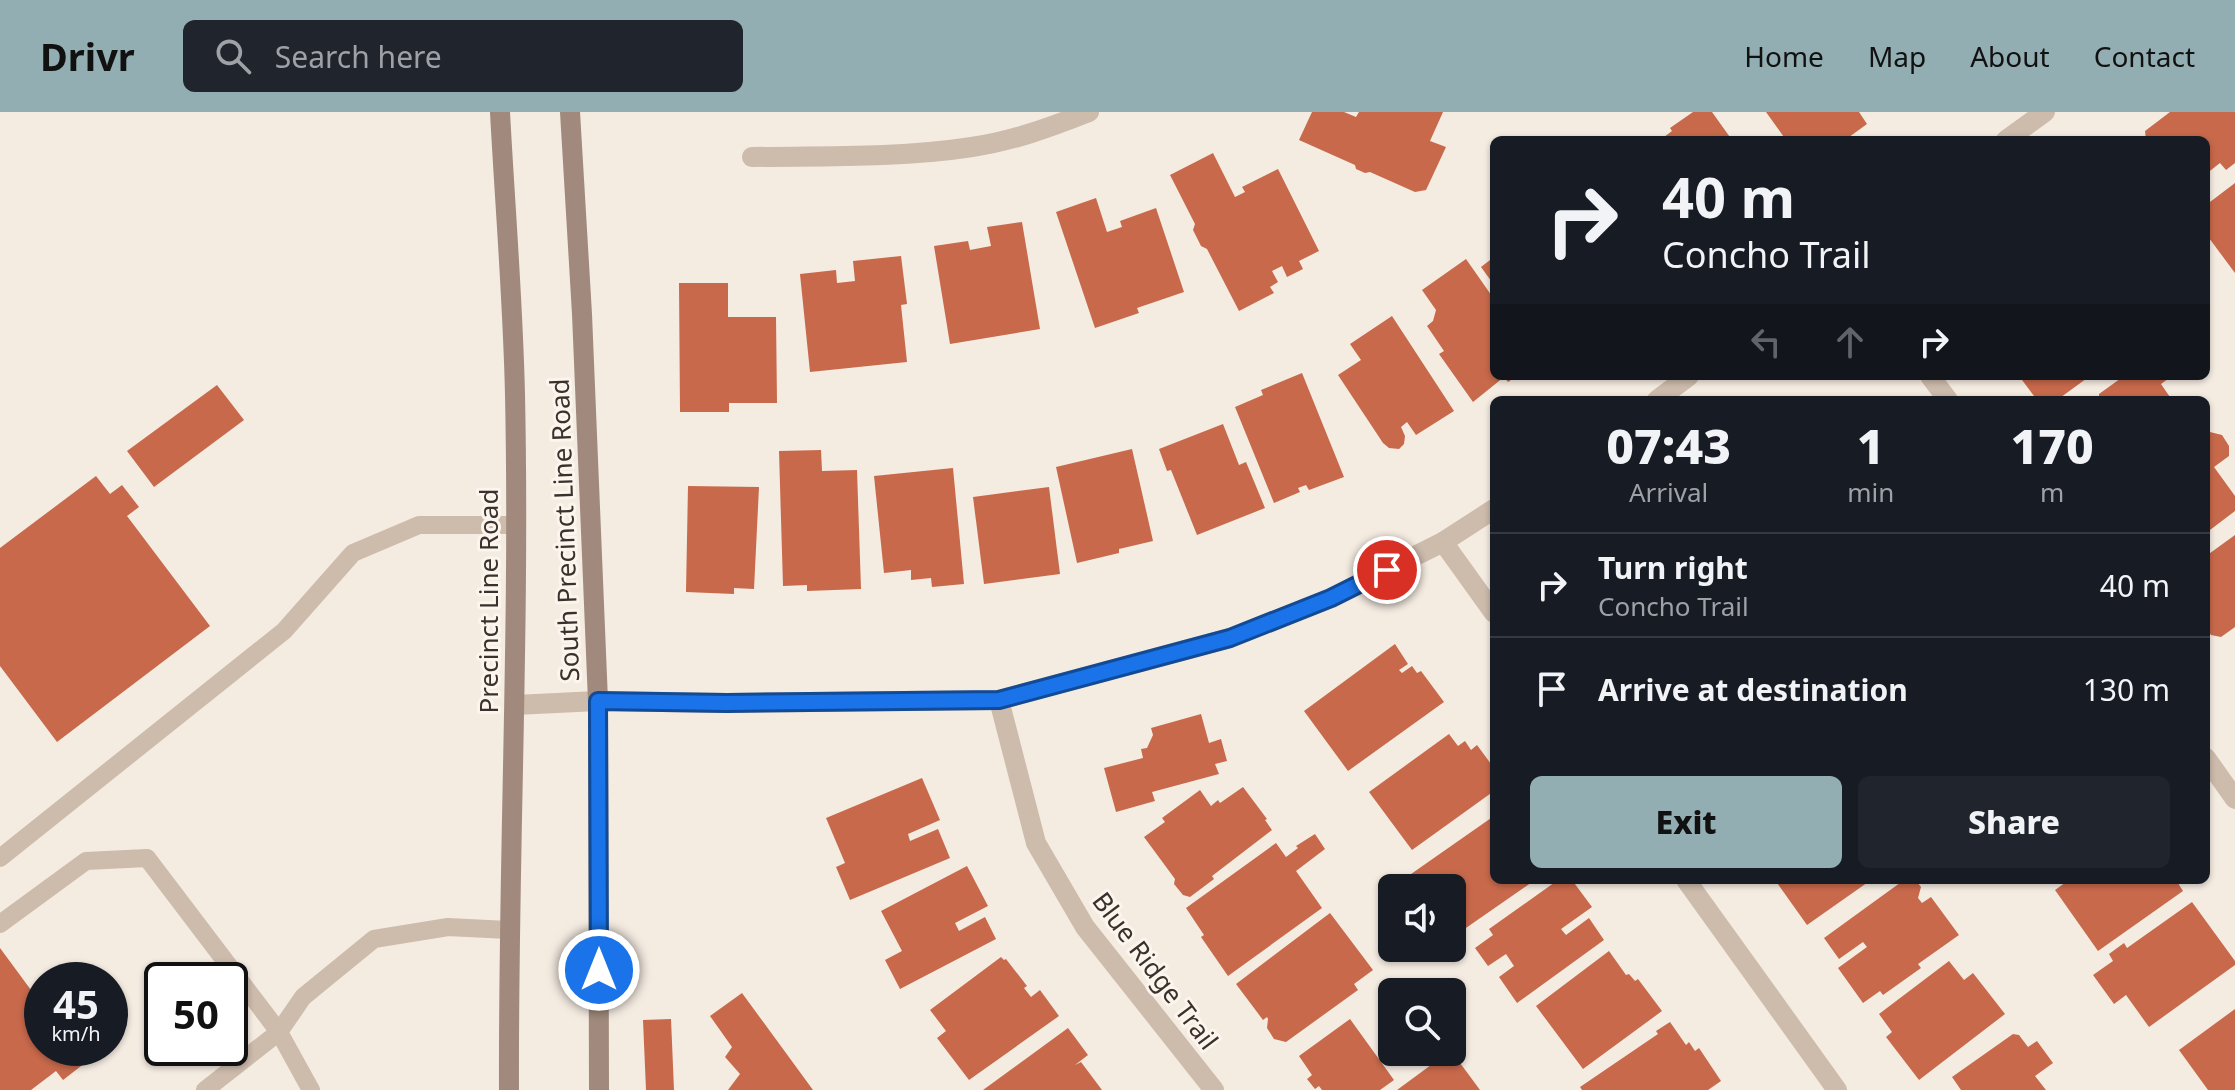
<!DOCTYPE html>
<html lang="en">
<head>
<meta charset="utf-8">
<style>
  body { margin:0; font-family:"Noto Sans",sans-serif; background:#20242c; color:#f1f3f6; height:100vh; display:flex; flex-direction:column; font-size:30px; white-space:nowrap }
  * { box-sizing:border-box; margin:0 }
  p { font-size:26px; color:#9ea1a6 }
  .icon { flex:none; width:44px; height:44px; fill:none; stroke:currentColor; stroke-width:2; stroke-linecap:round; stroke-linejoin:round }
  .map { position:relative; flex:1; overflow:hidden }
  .sheet { position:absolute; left:1490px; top:284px; width:720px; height:488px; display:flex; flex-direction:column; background:#171b24; border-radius:12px; box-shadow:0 2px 6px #0004 }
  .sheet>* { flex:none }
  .guide { position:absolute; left:1490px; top:24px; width:720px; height:244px; border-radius:12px; box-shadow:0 2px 6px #0004; background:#171b24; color:#f1f3f6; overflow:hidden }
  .buttons { position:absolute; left:1378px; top:762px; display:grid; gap:16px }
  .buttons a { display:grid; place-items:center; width:88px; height:88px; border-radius:12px; background:#171b24; box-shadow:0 2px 6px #0004; font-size:40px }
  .speed { position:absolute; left:24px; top:850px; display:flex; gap:16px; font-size:40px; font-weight:700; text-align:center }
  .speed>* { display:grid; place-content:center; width:104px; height:104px; border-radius:50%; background:#171b24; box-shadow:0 2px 6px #0004; line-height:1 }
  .speed small { font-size:20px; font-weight:400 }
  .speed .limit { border:4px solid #111; border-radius:12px; background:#fff; color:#111 }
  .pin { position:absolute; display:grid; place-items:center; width:68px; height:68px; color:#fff; margin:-34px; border:4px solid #fff; border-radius:50%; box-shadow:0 2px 8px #0007 }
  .me { position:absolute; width:88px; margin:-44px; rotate:0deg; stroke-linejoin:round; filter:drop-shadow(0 0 6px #0008) }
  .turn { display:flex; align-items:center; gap:28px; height:168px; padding:0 40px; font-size:36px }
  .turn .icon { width:104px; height:104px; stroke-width:2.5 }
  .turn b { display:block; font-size:56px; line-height:68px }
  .lanes { display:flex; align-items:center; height:76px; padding:0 40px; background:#0003; justify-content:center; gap:40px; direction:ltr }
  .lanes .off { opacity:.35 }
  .eta { display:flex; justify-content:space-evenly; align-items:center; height:136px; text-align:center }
  .eta b { font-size:48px; font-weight:800; line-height:56px }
  .action { display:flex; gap:16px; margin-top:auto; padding:16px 40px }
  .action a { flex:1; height:92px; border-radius:12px; background:#92aeb2; color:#111; font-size:32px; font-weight:800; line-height:92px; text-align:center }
  .action a+a { background:#20242c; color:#f1f3f6 }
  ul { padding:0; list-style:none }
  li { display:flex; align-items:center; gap:24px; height:104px; padding:0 40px; border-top:2px solid #363941 }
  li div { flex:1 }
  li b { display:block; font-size:30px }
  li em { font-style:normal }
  header { display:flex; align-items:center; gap:48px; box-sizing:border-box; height:112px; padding:0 40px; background:#92aeb2; color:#111 }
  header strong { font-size:38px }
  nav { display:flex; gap:44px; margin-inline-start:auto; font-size:28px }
  .search { width:560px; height:72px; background:#20242c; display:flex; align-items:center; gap:20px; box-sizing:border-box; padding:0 28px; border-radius:12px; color:#9ea1a6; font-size:30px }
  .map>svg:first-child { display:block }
  .building { fill:#c8694b }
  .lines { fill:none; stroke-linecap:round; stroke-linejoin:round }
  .service { stroke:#cdbbac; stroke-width:18 }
  .minor { stroke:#cdbbac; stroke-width:20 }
  .secondary { stroke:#a18a7d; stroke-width:20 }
  .route-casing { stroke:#114b97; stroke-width:20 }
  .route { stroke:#1a73e8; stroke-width:14 }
  .labels { text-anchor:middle; stroke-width:6; stroke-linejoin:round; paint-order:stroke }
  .street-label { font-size:26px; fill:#3b302b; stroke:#fbf5ee }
</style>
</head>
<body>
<header>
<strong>Drivr</strong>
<div class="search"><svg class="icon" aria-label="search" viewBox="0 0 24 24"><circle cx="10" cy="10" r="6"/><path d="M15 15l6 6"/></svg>Search here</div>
<nav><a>Home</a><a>Map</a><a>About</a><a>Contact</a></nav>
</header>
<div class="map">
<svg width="2235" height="978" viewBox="0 0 2235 978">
  <rect width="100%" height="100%" fill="#f4ebe1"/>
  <!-- building -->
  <g class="building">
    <polygon points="1312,0 1344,0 1356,5 1359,0 1443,0 1430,29 1446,35 1426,78 1415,80 1370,60 1365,61 1356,57 1355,53 1299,28"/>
    <polygon points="1693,0 1712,0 1732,28 1660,28 1672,19 1670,16"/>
    <polygon points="1766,0 1859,0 1867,12 1845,28 1834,28 1832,25 1829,28 1786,28"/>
    <polygon points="2170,0 2235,0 2235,51 2226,58 2220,51 2206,62 2206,28 2146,28 2145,19"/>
    <polygon points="1213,41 1235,85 1245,80 1242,75 1278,57 1319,139 1299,149 1303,157 1287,165 1282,154 1272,159 1278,170 1270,175 1274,181 1239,199 1207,137 1201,134 1193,118 1195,112 1170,63"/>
    <polygon points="2235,71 2235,161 2206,122 2206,93"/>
    <polygon points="1096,86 1107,120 1122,115 1120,109 1156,96 1184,180 1137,196 1139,201 1095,216 1056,100"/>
    <polygon points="1022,110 1040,217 950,232 934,134 968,129 970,138 991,134 987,115"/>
    <polygon points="901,144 907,192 901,193 907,250 810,260 800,162 836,158 837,171 855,169 853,149"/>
    <polygon points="1494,145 1494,173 1481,155"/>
    <polygon points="1466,147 1494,187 1494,264 1517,264 1508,270 1504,265 1473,290 1439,242 1444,239 1427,214 1433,209 1436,198 1422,178"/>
    <polygon points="679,171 728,171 728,205 776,205 777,291 729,291 729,300 680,300"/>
    <polygon points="1392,204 1454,299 1416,323 1407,310 1401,315 1405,324 1404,332 1399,337 1389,336 1383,331 1338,263 1361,248 1350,232"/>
    <polygon points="1302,261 1344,365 1309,378 1306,373 1298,376 1300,380 1274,391 1235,295 1263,283 1261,278"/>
    <polygon points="2019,264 2090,264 2057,288 2037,288"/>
    <polygon points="2124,264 2172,264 2161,272 2172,288 2099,288 2099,282"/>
    <polygon points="217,273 244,308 154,375 127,339"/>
    <polygon points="1223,312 1239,353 1246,350 1265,396 1197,423 1171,358 1167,359 1159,337"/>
    <polygon points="2210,320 2222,323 2229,334 2229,344 2214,355 2235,384 2235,399 2206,421 2206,322"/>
    <polygon points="1132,337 1153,429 1119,437 1119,441 1077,451 1056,355"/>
    <polygon points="821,338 822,359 857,358 861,477 807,479 807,473 783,474 779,339"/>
    <polygon points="953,356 964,472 932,475 931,466 911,468 911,458 884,461 874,364"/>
    <polygon points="96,364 110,382 122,373 139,395 127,404 210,514 57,630 0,554 0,436"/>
    <polygon points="688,374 759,375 754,477 734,476 734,482 686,480"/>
    <polygon points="1049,375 1060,462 984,472 973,385"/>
    <polygon points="2235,423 2235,515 2221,525 2211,523 2206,516 2206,444"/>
    <polygon points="1395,532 1408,552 1399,558 1402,561 1412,554 1417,561 1421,559 1444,590 1348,659 1304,599"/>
    <polygon points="1201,602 1209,631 1221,627 1227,649 1215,652 1219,662 1152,680 1155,689 1116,700 1104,656 1143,646 1141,637 1147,636 1153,623 1151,616"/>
    <polygon points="1449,622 1458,634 1465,629 1471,638 1477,633 1494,656 1494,679 1412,738 1369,680"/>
    <polygon points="922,666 940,708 908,722 910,729 938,717 950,746 850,788 836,755 845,751 826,706"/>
    <polygon points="1243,675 1267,707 1265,708 1272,718 1212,764 1214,767 1190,785 1183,783 1174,772 1175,767 1144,725 1165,710 1162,706 1200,678 1211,694 1218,688 1220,691"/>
    <polygon points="1494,704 1494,768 1535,768 1463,818 1452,803 1452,776 1406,776 1401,769"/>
    <polygon points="1315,722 1325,737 1296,759 1322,796 1228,864 1201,825 1204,823 1186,796 1276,731 1286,745 1298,736 1296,734"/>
    <polygon points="967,754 988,794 955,811 959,819 985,805 996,827 900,877 885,848 902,839 881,799"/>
    <polygon points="1558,768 1572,768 1592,795 1561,817 1566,823 1589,806 1604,828 1517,891 1499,865 1514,854 1506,842 1488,854 1475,836 1493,823 1489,817"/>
    <polygon points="1775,768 1871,768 1807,813"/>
    <polygon points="1904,768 1917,770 1921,775 1918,786 1922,791 1931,785 1959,823 1918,852 1921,856 1883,883 1880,879 1863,891 1838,856 1867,835 1863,830 1839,847 1824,826"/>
    <polygon points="2069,768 2176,768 2183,779 2098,839 2055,778"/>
    <polygon points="2192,790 2235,849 2235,853 2149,915 2126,883 2114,892 2093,863 2113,849 2109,842 2124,831 2127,836"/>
    <polygon points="1330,801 1373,858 1354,872 1358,878 1286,930 1274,927 1267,916 1268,907 1267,905 1263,908 1236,872"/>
    <polygon points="0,836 42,893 42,936 74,936 85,951 63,968 56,959 31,978 0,978"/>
    <polygon points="1609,839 1626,863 1629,862 1635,869 1638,867 1662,899 1583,957 1536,894"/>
    <polygon points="1001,845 1004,848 1006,847 1027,874 1024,876 1031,885 1040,878 1059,904 969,968 937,926 946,919 930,898"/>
    <polygon points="1949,849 1964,868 1973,861 2005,902 1919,968 1886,925 1892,920 1879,902"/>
    <polygon points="742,881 813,978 728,978 740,962 725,945 732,935 710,904"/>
    <polygon points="2235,897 2235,978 2208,978 2179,938"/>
    <polygon points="671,907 674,978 646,978 643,908"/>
    <polygon points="1350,907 1394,968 1380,978 1322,978 1319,974 1315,977 1307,967 1312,963 1299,944"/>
    <polygon points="1670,910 1686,933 1689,930 1695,939 1699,936 1721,969 1708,978 1582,978 1580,975 1658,922 1656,919"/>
    <polygon points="1068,916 1088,943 1075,953 1081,950 1102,978 983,978"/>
    <polygon points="2013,922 2019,923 2028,935 2037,929 2053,951 2035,964 2046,978 1961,978 1952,965"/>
    <polygon points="1452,940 1480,978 1397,978 1431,953"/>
  </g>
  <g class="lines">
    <!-- service -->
    <g class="service">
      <polyline points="0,746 284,519 353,441 419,413 515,413"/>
      <polyline points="0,812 86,749 147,746 279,920 205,978"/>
      <polyline points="311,978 279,920 303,885 374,827 448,815 508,818"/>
    </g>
    <!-- minor -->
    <g class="minor">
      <polyline points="2006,28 2045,0"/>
      <path d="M752,45C825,44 900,46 972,35C1013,29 1051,15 1089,0"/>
      <polyline points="1930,264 1948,288"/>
      <polyline points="1657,288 1689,264"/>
      <polyline points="1443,430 1494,501"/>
      <polyline points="999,588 1036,731 1085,815 1214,978"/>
      <polyline points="515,593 598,589 727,591 999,588 1230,526 1331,486 1443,430 1494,397"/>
      <polyline points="2206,646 2235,687"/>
      <polyline points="1686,768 1837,978"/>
    </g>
    <!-- secondary -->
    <g class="secondary">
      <path d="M500,0C505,94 513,189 515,283C520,515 508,746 509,978"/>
      <polyline points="570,0 582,202 598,589 599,978"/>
    </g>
  </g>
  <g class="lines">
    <defs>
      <polyline id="route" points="599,858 598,589 727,591 999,588 1230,526 1331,486 1387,458"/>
    </defs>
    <!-- route casing -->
    <use href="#route" class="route-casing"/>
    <!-- route -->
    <use href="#route" class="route"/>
  </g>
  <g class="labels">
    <!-- street labels -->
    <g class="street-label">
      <text transform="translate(565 418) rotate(-92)" y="9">South Precinct Line Road</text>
      <text transform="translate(489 489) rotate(-90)" y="9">Precinct Line Road</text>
      <text transform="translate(1155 859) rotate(53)" y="9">Blue Ridge Trail</text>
    </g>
  </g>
</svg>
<div class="buttons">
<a><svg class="icon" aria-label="sound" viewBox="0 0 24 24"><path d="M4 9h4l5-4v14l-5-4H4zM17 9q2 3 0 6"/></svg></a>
<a><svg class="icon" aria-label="search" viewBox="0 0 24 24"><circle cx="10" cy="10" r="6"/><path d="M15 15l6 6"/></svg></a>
</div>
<div class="speed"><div>45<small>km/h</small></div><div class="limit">50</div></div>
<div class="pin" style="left:1387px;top:458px;background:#d93025"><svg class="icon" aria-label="arrive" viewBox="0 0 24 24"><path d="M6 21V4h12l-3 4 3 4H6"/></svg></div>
<svg class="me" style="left:599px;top:858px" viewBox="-20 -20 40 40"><circle r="17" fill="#1a73e8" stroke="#fff" stroke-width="3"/><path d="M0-11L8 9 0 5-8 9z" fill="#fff"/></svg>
<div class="guide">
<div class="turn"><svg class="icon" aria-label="right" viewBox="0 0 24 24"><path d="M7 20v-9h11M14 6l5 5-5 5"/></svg><div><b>40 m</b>Concho Trail</div></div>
<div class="lanes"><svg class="icon off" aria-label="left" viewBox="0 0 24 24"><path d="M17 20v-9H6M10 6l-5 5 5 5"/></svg><svg class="icon off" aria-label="ahead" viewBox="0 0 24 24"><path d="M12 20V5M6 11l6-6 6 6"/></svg><svg class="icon" aria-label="right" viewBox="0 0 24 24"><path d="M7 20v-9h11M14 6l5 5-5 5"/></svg></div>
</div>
<section class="sheet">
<div class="eta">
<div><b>07:43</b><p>Arrival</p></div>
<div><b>1</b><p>min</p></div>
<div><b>170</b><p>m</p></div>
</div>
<ul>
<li><svg class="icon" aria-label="right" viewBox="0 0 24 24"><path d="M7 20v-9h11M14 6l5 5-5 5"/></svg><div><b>Turn right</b><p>Concho Trail</p></div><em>40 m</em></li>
<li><svg class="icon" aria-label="arrive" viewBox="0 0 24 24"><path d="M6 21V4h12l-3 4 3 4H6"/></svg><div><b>Arrive at destination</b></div><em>130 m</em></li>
</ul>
<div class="action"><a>Exit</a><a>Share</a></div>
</section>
</div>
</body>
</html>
